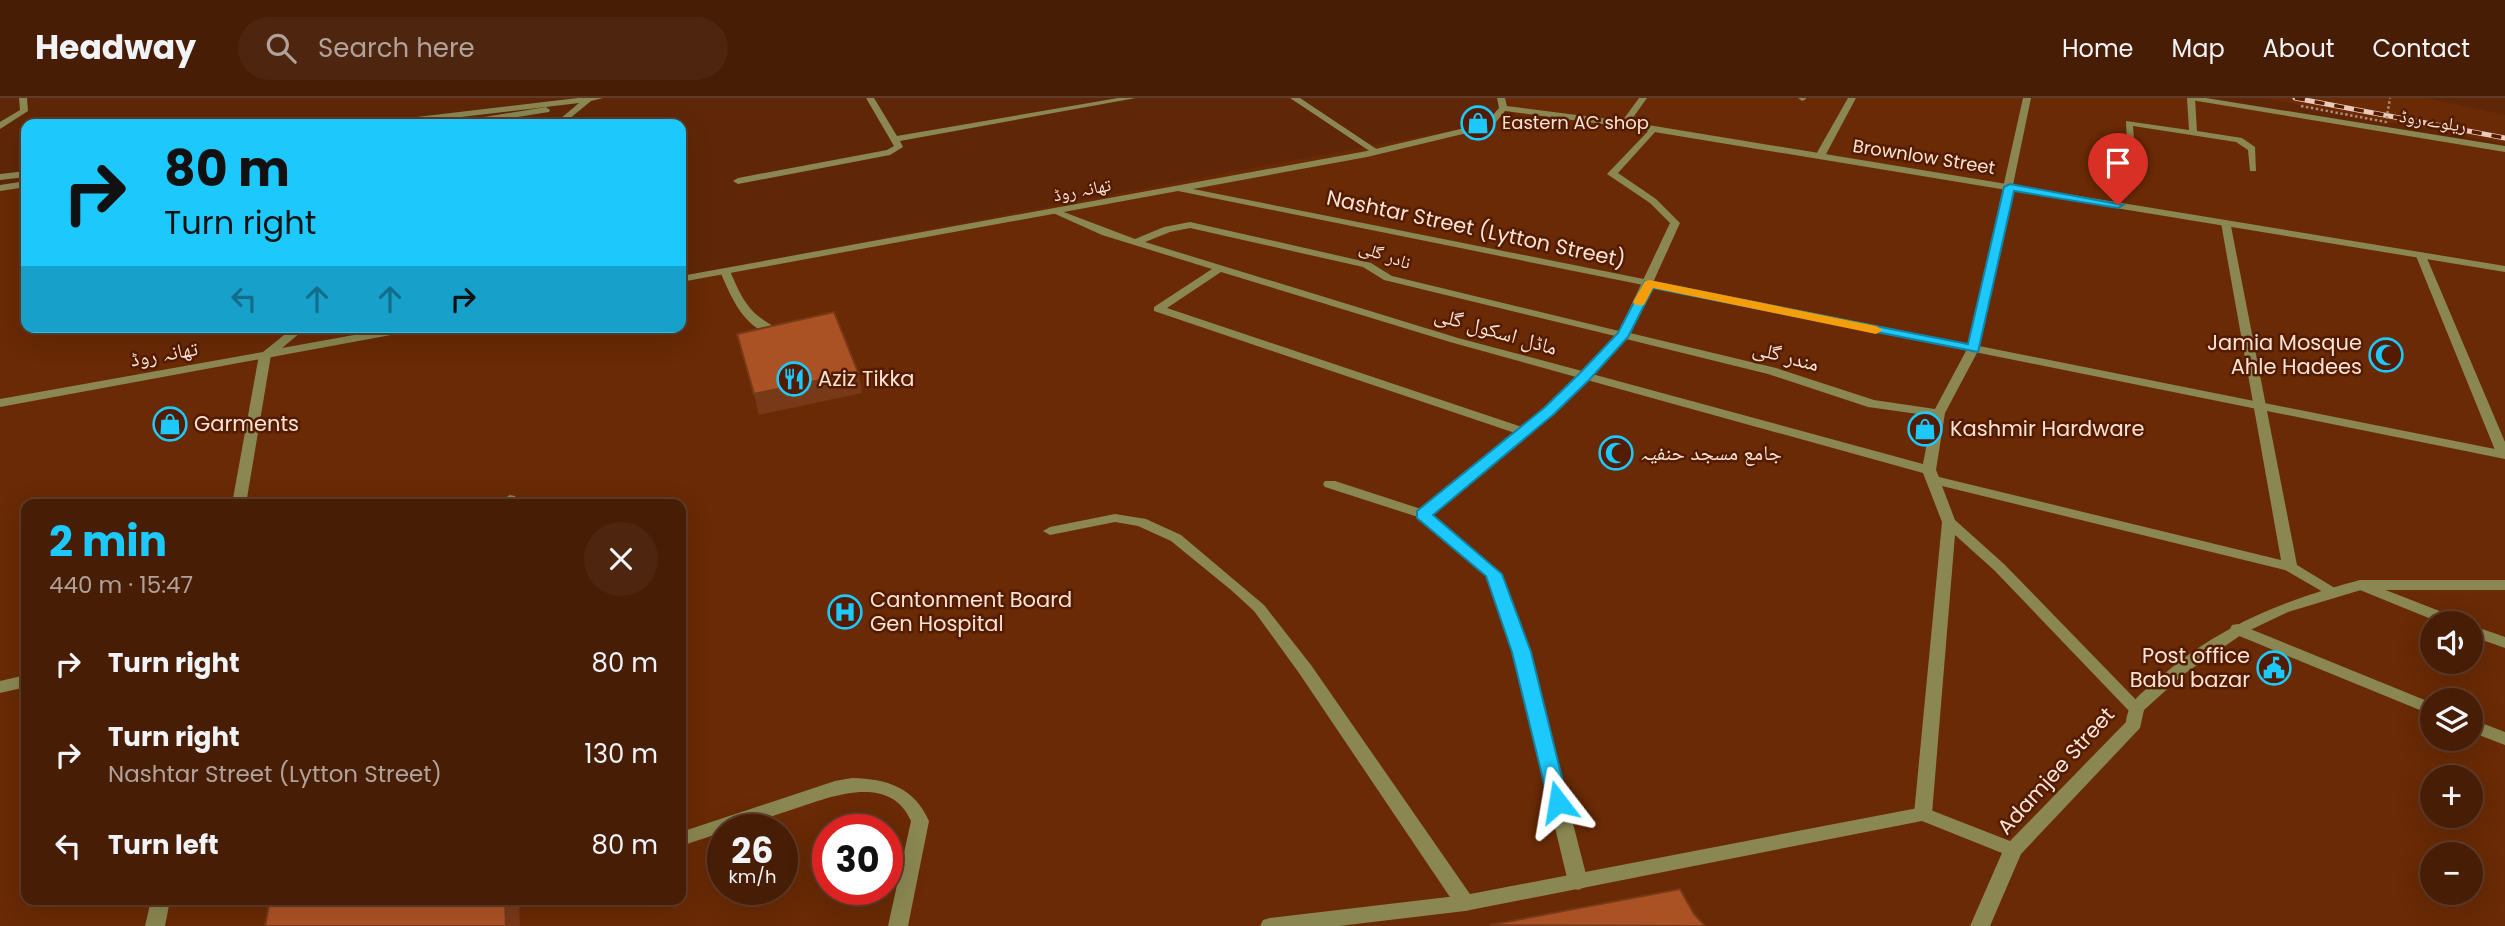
<!DOCTYPE html>
<html lang="en">
<head>
<meta charset="utf-8">
<style>
  body { margin:0; font-family:Poppins,"Noto Naskh Arabic",sans-serif; background:#4e2610; color:#f1f3f6; height:100vh; display:flex; flex-direction:column; font-size:26px; white-space:nowrap }
  * { box-sizing:border-box; margin:0 }
  p { font-size:23px; color:#b0a29b }
  .icon { flex:none; width:38px; height:38px; fill:none; stroke:currentColor; stroke-width:2; stroke-linecap:round; stroke-linejoin:round }
  .map { position:relative; flex:1; overflow:hidden }
  .drawer { position:absolute; left:21px; top:401px; width:665px; height:406px; display:flex; flex-direction:column; background:#471d06; border-radius:14px; box-shadow:0 7px 28px #0002,0 0 0 2px #5f3b28 }
  .drawer>* { flex:none }
  .hud { position:absolute; left:21px; top:21px; width:665px; height:214px; border-radius:14px; box-shadow:0 7px 28px #0002,0 0 0 2px #5f3b28; background:#1dc9fc; color:#111; overflow:hidden }
  .tools { position:absolute; left:2420px; top:513px; display:grid; gap:14px }
  .tools a { display:grid; place-items:center; width:63px; height:63px; border-radius:50%; background:#471d06; box-shadow:0 7px 28px #0002,0 0 0 2px #5f3b28; font-size:35px }
  .speed { position:absolute; left:707px; top:716px; display:flex; gap:14px; font-size:35px; font-weight:700; text-align:center }
  .speed>* { display:grid; place-content:center; width:91px; height:91px; border-radius:50%; background:#471d06; box-shadow:0 7px 28px #0002,0 0 0 2px #5f3b28; line-height:1 }
  .speed small { font-size:18px; font-weight:400 }
  .speed .limit { border:10px solid #d22; background:#fff; color:#111 }
  .pin { position:absolute; display:grid; place-items:center; width:60px; height:60px; color:#fff; margin:-72px -30px; border-radius:50% 50% 50% 0; rotate:-45deg; box-shadow:0 0 7px #0007 }
  .pin .icon { rotate:45deg }
  .me { position:absolute; width:77px; margin:-38px; rotate:346deg; stroke-linejoin:round; filter:drop-shadow(0 0 5px #0008) }
  .turn { display:flex; align-items:center; gap:24px; height:147px; padding:0 28px; font-size:32px }
  .turn .icon { width:91px; height:91px; stroke-width:2.5 }
  .turn b { display:block; font-size:49px; line-height:60px }
  .lanes { display:flex; align-items:center; height:66px; padding:0 28px; background:#0003; justify-content:center; gap:35px; direction:ltr }
  .lanes .off { opacity:.35 }
  .round { display:grid; place-items:center; flex:none; width:74px; height:74px; border-radius:37px; background:#4e2610 }
  .summary { display:flex; align-items:center; justify-content:space-between; height:119px; padding:0 28px }
  h1 { font-size:42px; font-weight:700; line-height:52px; color:#1dc9fc }
  ul { padding:0; list-style:none }
  li { display:flex; align-items:center; gap:21px; height:91px; padding:0 28px }
  li div { flex:1 }
  li b { display:block; font-size:26px }
  li em { font-style:normal }
  header { display:flex; align-items:center; gap:42px; box-sizing:border-box; height:98px; padding:0 35px; background:#471d06; border-bottom:2px solid #5f3b28 }
  header strong { font-size:33px }
  nav { display:flex; gap:38px; margin-inline-start:auto; font-size:24px }
  .search { width:490px; height:63px; background:#4e2610; display:flex; align-items:center; gap:18px; box-sizing:border-box; padding:0 24px; border-radius:38px; color:#b0a29b; font-size:26px }
  .map>svg:first-child { display:block }
  .built { fill:#692a05; fill-rule:evenodd }
  .lines { fill:none; stroke-linecap:round; stroke-linejoin:round }
  .service { fill:#8a8752; fill-rule:evenodd }
  .pedestrian { fill:#8a8752; fill-rule:evenodd }
  .minor { fill:#8a8752; fill-rule:evenodd }
  .tertiary { fill:#8a8752; fill-rule:evenodd }
  .rail-casing { stroke:#eacabb; stroke-width:5 }
  .rail { stroke:#531c00; stroke-width:3.5; stroke-dasharray:10; stroke-linecap:butt }
  .path-bridge { stroke:#b48a75; stroke-width:2.5; stroke-dasharray:2.5 2.5; stroke-linecap:butt }
  .shaded-wall { fill:#783919 }
  .building { fill:#ab5224; stroke:#783919; stroke-width:2 }
  .route { fill:#1dc9fc; stroke:#1383a4; stroke-width:2 }
  .slow { fill:#f59e0b }
  .labels { text-anchor:middle; stroke-width:5; stroke-linejoin:round; paint-order:stroke }
  .far-street-label { font-size:18px; fill:#fee2d5; stroke:#531c00 }
  .far-poi-label { font-size:18px; fill:#fee2d5; stroke:#531c00; text-anchor:start }
  .street-label { font-size:21px; fill:#fee2d5; stroke:#531c00 }
  .poi-label { font-size:21px; fill:#fee2d5; stroke:#531c00; text-anchor:start }
</style>
</head>
<body>
<header>
<strong>Headway</strong>
<div class="search"><svg class="icon" aria-label="search" viewBox="0 0 24 24"><circle cx="10" cy="10" r="6"/><path d="M15 15l6 6"/></svg>Search here</div>
<nav><a>Home</a><a>Map</a><a>About</a><a>Contact</a></nav>
</header>
<div class="map">
<svg width="2505" height="828" viewBox="0 0 2505 828">
  <rect width="100%" height="100%" fill="#5f2708"/>
  <!-- built -->
  <g class="built">
    <path d="M1505,0H2194L2505,52V828H0V92L26,89V229H351L342,241L408,229H681V178L1517,20ZM26,406H681V802H26ZM2432,525H2471V564H2432ZM2432,602H2471V640H2432ZM2432,679H2471V718H2432ZM723,732H782V791H723ZM828,732H887V791H828ZM2432,756H2471V794H2432Z"/>
    <polygon points="2262,0 2427,0 2505,17 2505,46"/>
  </g>
  <g class="lines">
    <!-- service -->
    <g class="service">
      <polygon points="19,0 27,0 28,13 0,31 0,24 20,12"/>
      <path d="M725,170L730,173C743,203 749,216 779,231V235C747,239 730,197 720,173Z"/>
      <polygon points="510,397 515,398 518,406 504,406 503,401"/>
      <path d="M852,680C887,681 914,689 929,723L908,828H888L911,723C890,674 829,699 794,711C773,718 752,725 731,732H723V734L681,748V734L835,683Z"/>
    </g>
    <!-- pedestrian -->
    <g class="pedestrian">
      <polygon points="265,253 271,257 246,406 232,406 259,257"/>
      <polygon points="151,802 170,802 165,828 145,828"/>
    </g>
    <!-- minor -->
    <g class="minor">
      <polygon points="866,0 874,0 897,38 1118,0 1136,0 900,43 903,49 890,57 738,86 733,83 738,80 887,52 894,48"/>
      <polygon points="1290,0 1300,0 1381,54 1374,56"/>
      <polygon points="1639,0 1647,0 1627,28 1621,28 1620,26"/>
      <polygon points="1798,0 1806,0 1806,1 1802,3"/>
      <polygon points="1848,0 1856,0 1825,58 1817,60 1815,58"/>
      <path d="M2023,0H2031L1979,251L1945,315L1936,372L1939,379L2281,462L2221,125L2230,123L2297,467L2343,495L2340,498H2330L2285,472L1942,388L1955,422L2004,466L2144,610L2142,614H2130L1994,472L1955,437L1932,716L1929,721L1923,723L1917,721L1914,716L1942,424L1923,375L1587,282L1553,317L1432,416L1501,476L1529,554L1588,784L1585,789L1578,792L1571,789L1568,784L1513,554L1487,478L1418,419L1325,389L1323,386L1325,383H1335L1421,411L1515,335L1154,213V209L1212,171L1102,137L1053,115L1061,113L1135,141L1164,129L1190,124L1371,165L1392,178L1619,233L1670,125L1650,105L1607,76L1653,28L1657,31L1656,33L1618,75L1656,101L1680,125L1630,235L1776,270L1874,302L1935,311L1967,251ZM1190,130L1363,169L1384,182L1615,238L1582,273L1458,240L1145,144L1170,134ZM1221,174L1450,244L1576,279L1545,311L1522,329L1167,210ZM1626,241L1768,276L1868,309L1932,318L1923,366L1592,276Z"/>
      <polygon points="2187,0 2195,0 2197,33 2242,40 2255,49 2256,73 2250,73 2248,52 2236,44 2133,28 2136,69 2128,71 2126,23 2189,32"/>
      <polygon points="2421,155 2426,158 2505,344 2505,361 2497,357 2416,158"/>
      <polygon points="1115,416 1146,421 1181,437 1264,507 1311,567 1472,799 1475,805 1472,811 1465,813 1458,811 1299,575 1254,513 1231,492 1171,443 1138,428 1115,424 1050,437 1043,433 1050,429"/>
      <polygon points="2360,482 2460,521 2463,525 2441,525 2355,490 2352,487"/>
      <polygon points="2238,526 2432,605 2432,617 2232,535 2230,531 2232,527"/>
      <polygon points="2471,527 2505,539 2505,550 2471,538"/>
      <polygon points="26,577 26,589 0,595 0,583"/>
      <polygon points="2471,621 2505,634 2505,647 2471,634"/>
    </g>
    <!-- tertiary -->
    <g class="tertiary">
      <polygon points="578,0 603,0 591,3 563,26 554,26 579,5 402,26 379,26 383,23"/>
      <polygon points="1497,0 1505,0 1507,8 1624,23 2505,168 2505,174 1624,29 1505,13 1492,29 1367,59 1193,91 2505,353 2505,361 1178,93 681,184 681,178 1367,53 1486,25 1499,10"/>
      <polygon points="2187,0 2206,0 2505,48 2505,54 2191,2"/>
      <polygon points="546,9 550,12 549,14 474,26 456,26 460,23"/>
      <polygon points="26,73 26,79 0,82 0,76"/>
      <polygon points="26,83 26,89 0,93 0,87"/>
      <polygon points="294,229 307,229 282,250 398,229 424,229 418,232 0,309 0,301 263,254"/>
      <path d="M2360,482H2505V492H2361L2288,514L2244,535L2184,576L2144,612L2140,630L2021,756L1990,828H1970L2002,755L1922,723L1465,813L1339,828H1260L1263,822L1270,820L1465,797L1923,709L2010,743L2126,624C2129,602 2140,597 2156,583C2216,529 2283,502 2360,482Z"/>
    </g>
    <defs>
      <polyline id="rail" points="2295,0 2505,40"/>
    </defs>
    <!-- rail casing -->
    <use href="#rail" class="rail-casing"/>
    <!-- rail -->
    <use href="#rail" class="rail"/>
    <!-- path-bridge -->
    <polyline class="path-bridge" points="2301,8 2386,24 2390,0"/>
  </g>
  <!-- shaded-wall -->
  <g class="shaded-wall">
    <polygon points="858,274 862,295 759,317 754,296"/>
    <polygon points="505,802 519,802 520,828 506,828"/>
  </g>
  <!-- building -->
  <g class="building">
    <polygon points="834,214 858,274 754,296 737,236"/>
    <polygon points="1680,791 1694,816 1705,828 1490,827"/>
    <polygon points="270,802 505,802 506,828 265,828"/>
  </g>
  <!-- route -->
  <polygon class="route" points="2010,86 2123,107 2118,110 2014,93 1978,254 1653,190 1628,239 1590,281 1554,316 1433,417 1502,476 1531,554 1568,704 1565,710 1550,710 1512,554 1486,478 1417,420 1417,413 1544,310 1580,275 1618,235 1645,183 1968,246 2004,89"/>
  <!-- slow -->
  <polygon class="slow" points="1649,182 1876,228 1883,232 1876,236 1653,190 1644,207 1635,207 1633,204 1645,183"/>
  <!-- icons -->
  <defs>
    <symbol id="shop-ring" viewBox="-11 -11 22 22"><circle r="9.5" fill="#531c00" stroke="#1dc9fc" stroke-width="1.5"/><path d="M-5-2.5h2.3a2.7 3.5 0 0 1 5.4 0H5L5.5 6h-11ZM-1.5-2.5h3a1.5 2.3 0 0 0-3 0Z" fill="#1dc9fc"/></symbol>
    <symbol id="mosque-ring" viewBox="-11 -11 22 22"><circle r="9.5" fill="#531c00" stroke="#1dc9fc" stroke-width="1.5"/><path d="M3.5-4.9A6 6 0 1 0 3.5 4.9A5 5 0 1 1 3.5-4.9Z" fill="#1dc9fc"/></symbol>
    <symbol id="restaurant-ring" viewBox="-11 -11 22 22"><circle r="9.5" fill="#531c00" stroke="#1dc9fc" stroke-width="1.5"/><path d="M-5-6h1v4h1v-4h1v4h1v-4h1v5L-1.5 .5V6h-2V.5L-5-1ZM5-6V6H3V1.5H1.5Q1.5-4 5-6Z" fill="#1dc9fc"/></symbol>
    <symbol id="hospital-ring" viewBox="-11 -11 22 22"><circle r="9.5" fill="#531c00" stroke="#1dc9fc" stroke-width="1.5"/><path d="M-5-5h3v3.5h4V-5h3V5h-3V1.5h-4V5h-3Z" fill="#1dc9fc"/></symbol>
    <symbol id="civic-ring" viewBox="-11 -11 22 22"><circle r="9.5" fill="#531c00" stroke="#1dc9fc" stroke-width="1.5"/><path d="M-.6-6.5H3V-4.5H.6V-3L4-1V1h2V6H-6V1h2V-1L-.6-3ZM-1.2 2.5V6h2.4V2.5Z" fill="#1dc9fc"/></symbol>
  </defs>
  <g fill-rule="evenodd">
    <use href="#shop-ring" x="1459" y="6" width="38" height="38"/>
    <use href="#mosque-ring" x="2367" y="238" width="38" height="38"/>
    <use href="#restaurant-ring" x="775" y="262" width="38" height="38"/>
    <use href="#shop-ring" x="151" y="307" width="38" height="38"/>
    <use href="#shop-ring" x="1906" y="312" width="38" height="38"/>
    <use href="#mosque-ring" x="1597" y="336" width="38" height="38"/>
    <use href="#hospital-ring" x="826" y="495" width="38" height="38"/>
    <use href="#civic-ring" x="2255" y="551" width="38" height="38"/>
  </g>
  <g class="labels">
    <!-- far-street labels -->
    <g class="far-street-label">
      <text transform="translate(2433 23) rotate(9)" y="6">ریلوے روڈ</text>
      <text transform="translate(1924 59) rotate(9)" y="6">Brownlow Street</text>
      <text transform="translate(1082 92) rotate(-11)" y="6">تھانہ روڈ</text>
      <text transform="translate(1385 157) rotate(19)" y="6">نادر گلی</text>
    </g>
    <!-- far-poi labels -->
    <g class="far-poi-label">
      <text x="1502" y="31">Eastern AC shop</text>
    </g>
    <!-- street labels -->
    <g class="street-label">
      <text transform="translate(1476 131) rotate(12)" y="7">Nashtar Street (Lytton Street)</text>
      <text transform="translate(1496 233) rotate(16)" y="7">ماڈل اسکول گلی</text>
      <text transform="translate(164 256) rotate(-10)" y="7">تھانہ روڈ</text>
      <text transform="translate(1786 258) rotate(15)" y="7">مندر گلی</text>
      <text transform="translate(2056 673) rotate(-48)" y="7">Adamjee Street</text>
    </g>
    <!-- poi labels -->
    <g class="poi-label">
      <text x="2362" y="252" text-anchor="end">Jamia Mosque<tspan x="2362" dy="24">Ahle Hadees</tspan></text>
      <text x="818" y="288">Aziz Tikka</text>
      <text x="194" y="333">Garments</text>
      <text x="1950" y="338">Kashmir Hardware</text>
      <text x="1640" y="362">جامع مسجد حنفیہ</text>
      <text x="870" y="509">Cantonment Board<tspan x="870" dy="24">Gen Hospital</tspan></text>
      <text x="2250" y="565" text-anchor="end">Post office<tspan x="2250" dy="24">Babu bazar</tspan></text>
    </g>
  </g>
</svg>
<div class="tools">
<a><svg class="icon" aria-label="sound" viewBox="0 0 24 24"><path d="M4 9h4l5-4v14l-5-4H4zM17 9q2 3 0 6"/></svg></a>
<a><svg class="icon" aria-label="layers" viewBox="0 0 24 24"><path d="M12 4l9 5-9 5-9-5zM3 14l9 5 9-5"/></svg></a>
<a>+</a>
<a>−</a>
</div>
<div class="speed"><div>26<small>km/h</small></div><div class="limit">30</div></div>
<div class="pin" style="left:2118px;top:107px;background:#d93025"><svg class="icon" aria-label="arrive" viewBox="0 0 24 24"><path d="M6 21V4h12l-3 4 3 4H6"/></svg></div>
<svg class="me" style="left:1558px;top:704px" viewBox="-20 -20 40 40"><path d="M0-17L14 15 0 8-14 15z" fill="#1dc9fc" stroke="#fff" stroke-width="4"/></svg>
<div class="hud">
<div class="turn"><svg class="icon" aria-label="right" viewBox="0 0 24 24"><path d="M7 20v-9h11M14 6l5 5-5 5"/></svg><div><b>80 m</b>Turn right</div></div>
<div class="lanes"><svg class="icon off" aria-label="left" viewBox="0 0 24 24"><path d="M17 20v-9H6M10 6l-5 5 5 5"/></svg><svg class="icon off" aria-label="ahead" viewBox="0 0 24 24"><path d="M12 20V5M6 11l6-6 6 6"/></svg><svg class="icon off" aria-label="ahead" viewBox="0 0 24 24"><path d="M12 20V5M6 11l6-6 6 6"/></svg><svg class="icon" aria-label="right" viewBox="0 0 24 24"><path d="M7 20v-9h11M14 6l5 5-5 5"/></svg></div>
</div>
<section class="drawer">
<div class="summary"><div><h1>2 min</h1><p>440 m · 15:47</p></div><a class="round"><svg class="icon" aria-label="close" viewBox="0 0 24 24"><path d="M6 6l12 12M18 6L6 18"/></svg></a></div>
<ul>
<li><svg class="icon" aria-label="right" viewBox="0 0 24 24"><path d="M7 20v-9h11M14 6l5 5-5 5"/></svg><div><b>Turn right</b></div><em>80 m</em></li>
<li><svg class="icon" aria-label="right" viewBox="0 0 24 24"><path d="M7 20v-9h11M14 6l5 5-5 5"/></svg><div><b>Turn right</b><p>Nashtar Street (Lytton Street)</p></div><em>130 m</em></li>
<li><svg class="icon" aria-label="left" viewBox="0 0 24 24"><path d="M17 20v-9H6M10 6l-5 5 5 5"/></svg><div><b>Turn left</b></div><em>80 m</em></li>
</ul>
</section>
</div>
</body>
</html>
